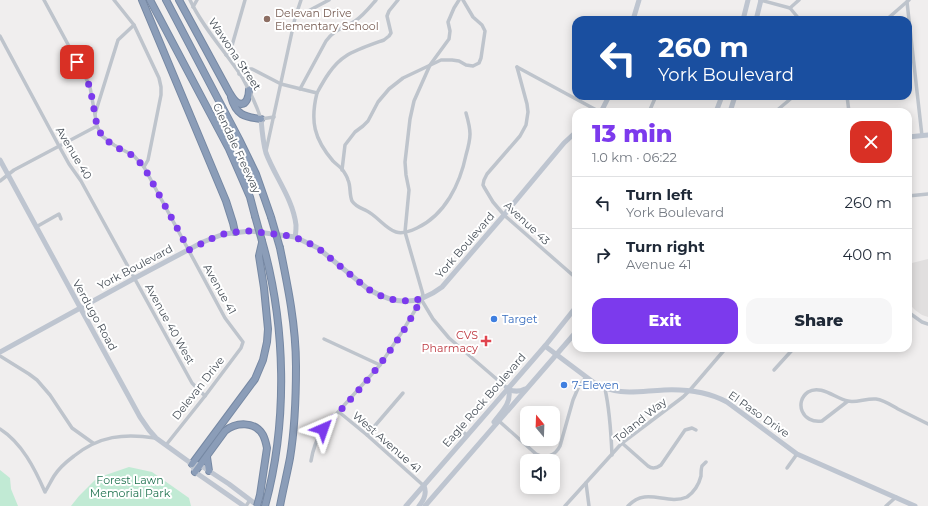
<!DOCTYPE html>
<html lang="en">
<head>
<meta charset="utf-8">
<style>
  body { margin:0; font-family:Montserrat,sans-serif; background:#f6f6f7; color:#1f2937; height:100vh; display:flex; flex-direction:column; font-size:15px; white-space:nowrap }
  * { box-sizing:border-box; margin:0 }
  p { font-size:13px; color:#747a83 }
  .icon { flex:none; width:22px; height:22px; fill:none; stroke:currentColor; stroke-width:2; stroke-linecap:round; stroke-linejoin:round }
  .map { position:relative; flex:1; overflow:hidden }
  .drawer { position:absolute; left:572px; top:108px; width:340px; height:244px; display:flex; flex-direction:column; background:#fff; border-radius:12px; box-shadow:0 2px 10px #0003 }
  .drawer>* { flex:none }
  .top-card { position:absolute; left:572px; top:16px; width:340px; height:84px; border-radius:12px; box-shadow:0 2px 10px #0003; background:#1a4fa0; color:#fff; overflow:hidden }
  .needle { width:26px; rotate:341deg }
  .controls { position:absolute; left:520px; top:406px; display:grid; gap:8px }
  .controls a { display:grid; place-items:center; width:40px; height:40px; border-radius:8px; background:#fff; box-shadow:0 2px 10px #0003; font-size:20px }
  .pin { position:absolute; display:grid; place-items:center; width:34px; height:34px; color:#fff; margin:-17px; border-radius:8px; box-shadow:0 2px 6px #0006 }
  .me { position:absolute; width:44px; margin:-22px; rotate:43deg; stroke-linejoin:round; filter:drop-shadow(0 0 3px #0008) }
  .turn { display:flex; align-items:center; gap:14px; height:84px; padding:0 20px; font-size:18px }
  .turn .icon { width:52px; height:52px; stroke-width:2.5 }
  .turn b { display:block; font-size:28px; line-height:34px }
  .round { display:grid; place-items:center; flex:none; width:42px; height:42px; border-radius:12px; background:#f6f6f7 }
  .head { display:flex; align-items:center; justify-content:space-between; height:68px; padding:0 20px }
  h1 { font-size:24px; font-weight:800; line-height:30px; color:#7c3aed }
  .primary-button { display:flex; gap:8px; margin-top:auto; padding:8px 20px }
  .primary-button a { flex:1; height:46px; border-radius:12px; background:#7c3aed; color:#fff; font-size:16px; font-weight:800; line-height:46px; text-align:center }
  .primary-button a+a { background:#f6f6f7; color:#1f2937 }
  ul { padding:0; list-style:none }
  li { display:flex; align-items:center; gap:12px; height:52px; padding:0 20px; border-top:1px solid #e0e1e3 }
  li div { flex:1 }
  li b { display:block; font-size:15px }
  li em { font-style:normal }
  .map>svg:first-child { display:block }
  .education { fill:#e1dfdf }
  .green { fill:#c1ead4 }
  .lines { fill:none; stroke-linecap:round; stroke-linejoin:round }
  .highway-casing { stroke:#7688a3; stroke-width:8 }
  .street { stroke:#bec4cc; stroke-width:3.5 }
  .secondary { stroke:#bec5d0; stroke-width:5 }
  .highway { stroke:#8b9db8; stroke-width:6 }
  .highway-bridge-casing { stroke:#7688a3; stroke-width:8; stroke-linecap:butt }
  .highway-bridge { stroke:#8b9db8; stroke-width:6 }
  .route { stroke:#7c3aed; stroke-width:7; stroke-dasharray:0 12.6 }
  .education-dot { fill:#8d6e63; stroke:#fff; stroke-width:1.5 }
  .shop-dot { fill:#3f7fe0; stroke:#fff; stroke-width:1.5 }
  .health-dot { fill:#e0444e; stroke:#fff; stroke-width:1.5 }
  .labels { text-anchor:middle; stroke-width:4; stroke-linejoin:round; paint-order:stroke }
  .education-label { font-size:11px; fill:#785e54; stroke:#fff; text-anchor:start }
  .street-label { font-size:11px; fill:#485059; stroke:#fff }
  .shop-label { font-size:11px; fill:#366cbe; stroke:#fff; text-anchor:start }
  .health-label { font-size:11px; fill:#be3a42; stroke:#fff; text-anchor:end }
  .park-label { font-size:11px; fill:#207350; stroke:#fff }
</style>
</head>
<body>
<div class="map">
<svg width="928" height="506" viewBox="0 0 928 506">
  <rect width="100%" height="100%" fill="#f0eeee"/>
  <!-- education -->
  <polygon class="education" points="928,259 928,317 922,315 915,310 908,303 908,264"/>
  <!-- green -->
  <g class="green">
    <polygon points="129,467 152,472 189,498 191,506 71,506 79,496 97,478"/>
    <polygon points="0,470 10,478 11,489 18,506 0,506"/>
  </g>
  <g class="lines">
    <defs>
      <g id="highway">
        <polyline points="142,0 226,201 233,223 235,232"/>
        <polyline points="150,0 229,149 250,197 255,216"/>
        <polyline points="166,0 239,139 256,174 271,217"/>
        <path d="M179,0L229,92C231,95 234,101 238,103C247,107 249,95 249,90"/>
        <path d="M231,97C236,115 244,117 261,119"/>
        <path d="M262,241C286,325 288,422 265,506"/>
        <path d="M280,248C288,287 296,326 296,366C296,396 295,428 290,458C287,474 283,490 280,506"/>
        <polyline points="207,457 209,471"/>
        <polyline points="192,464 255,379 263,360 267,342 268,329 264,288 259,256 262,243"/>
        <path d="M195,472L225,431C236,422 255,421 263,435C265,439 266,443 267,448L260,495"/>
      </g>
    </defs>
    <!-- highway casing -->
    <use href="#highway" class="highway-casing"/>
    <!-- street -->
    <g class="street">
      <polyline points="44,0 84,74 90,87 97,126 102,136 114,145 134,156 144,167 225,318 243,342 241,348 205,396 166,445"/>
      <polyline points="114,0 134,25 159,78 161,87 161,95 148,160 144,167"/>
      <path d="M190,0C203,28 225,51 242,77C250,91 256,104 261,119L274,117"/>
      <polyline points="760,0 790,8 800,20"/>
      <polyline points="907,2 922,136"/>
      <polyline points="193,7 197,0"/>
      <polyline points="790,8 799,0"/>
      <polyline points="295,18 329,0"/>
      <polyline points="886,20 909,0"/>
      <polyline points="0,36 59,146 69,164 81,181 192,383 205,396"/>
      <polyline points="226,55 231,49 245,0"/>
      <polyline points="517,67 527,104 528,112 526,125 520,136 487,174 484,180 483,185 484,187 493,202 504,215 576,278"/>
      <polyline points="517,67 600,112"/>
      <path d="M239,74L247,69H252L281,84L317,93C310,121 314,139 333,161C336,164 339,166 342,169C344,172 347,176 348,180C351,186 349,194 352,201C356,207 361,208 367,211C377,216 386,229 396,232C403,234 411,231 417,228C445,215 460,184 466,155C468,148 470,141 470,134C470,127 468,120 466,113"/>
      <path d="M300,89L326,41C336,28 343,29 355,21C363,16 370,7 376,0"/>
      <path d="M317,93C324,80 333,64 346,56C355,50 373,44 384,40L389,36L391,33L387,16L389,11L398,0"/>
      <polyline points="847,96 849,112"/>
      <polyline points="649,112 656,96"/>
      <polyline points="775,112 794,96"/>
      <polyline points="95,114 118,40 134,25"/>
      <polyline points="266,151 295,18 301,0"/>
      <polyline points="342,170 345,145 355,132 363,126 368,121 378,102 389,89 403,78 441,60 452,60 459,61 466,65 473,66 479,63 481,58 485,31 482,25 473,17 463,0"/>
      <polyline points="0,181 14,170 97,126"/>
      <polyline points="908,196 928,194"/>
      <polyline points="36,227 59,214 61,219"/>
      <polyline points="421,299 433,319 449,338 507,388"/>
      <polyline points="908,312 922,322 928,324"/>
      <polyline points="324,339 380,365"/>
      <polyline points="0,356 29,374 37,380 50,395 72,428 93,443"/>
      <polyline points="774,370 794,348"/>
      <path d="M605,389C610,411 611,432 612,455"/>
      <path d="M848,401L822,421C802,424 794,402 808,392C821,384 836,399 848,401C856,403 867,398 876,399C884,400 891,405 898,409C908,414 918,419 928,424"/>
      <polyline points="339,412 367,435 424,486"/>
      <path d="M499,421L536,454C546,459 555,456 560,446L573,400L579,386L586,377"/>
      <path d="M0,429C22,443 35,469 45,492C48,487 51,481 54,476C59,468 66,462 74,456C99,436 124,433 155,438"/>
      <polyline points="460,430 467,435"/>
      <polyline points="367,435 403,393"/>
      <path d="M622,443L648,466C652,469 657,468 661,465L685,430L692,428L696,430"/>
      <path d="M311,461C313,448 316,440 323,429L380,365L402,332L417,307L423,295L422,291L405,232L409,190L406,175L405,162L410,119L414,101L430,65L449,39L450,31L448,22L454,8L459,0"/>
      <polyline points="787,468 797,454"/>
      <polyline points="586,483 589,506"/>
      <polyline points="246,506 250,500"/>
      <polyline points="565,506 622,443 683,397 690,390 726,348"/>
      <path d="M628,506C647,486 666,506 687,497C694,492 699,484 701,476C701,473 701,469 702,466C703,465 705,463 706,462"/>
      <polyline points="886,506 896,497"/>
    </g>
    <!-- secondary -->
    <g class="secondary">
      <polyline points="633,20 639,0"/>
      <polyline points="743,20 748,0"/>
      <polyline points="756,20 761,0"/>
      <polyline points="601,112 609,96"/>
      <polyline points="716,112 722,96"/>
      <polyline points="730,112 735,96"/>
      <path d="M261,119C262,131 263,143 266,153C275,177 293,199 296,225C296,229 296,233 295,237"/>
      <polyline points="908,137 928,135"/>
      <polyline points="0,160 100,344 140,417 149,430 156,438 192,464 200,465 229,484 258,506"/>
      <path d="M545,346L593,382C617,397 638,391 664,390C686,389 708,392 727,402L797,454L915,506"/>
      <path d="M0,352L135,278L203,242L213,238L224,234L250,231L295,237L318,248L368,289C395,305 417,306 442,287L504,215L564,143L576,132"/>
      <path d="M508,389C514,392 519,392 525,389"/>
      <path d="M494,422C501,412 511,404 509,391L507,388"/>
      <polyline points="192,464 195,472 244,506"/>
      <polyline points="406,506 545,346 576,307"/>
      <path d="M419,506C424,500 427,493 424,486"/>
      <polyline points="425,506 576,332"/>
    </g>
    <!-- highway -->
    <use href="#highway" class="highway"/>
    <defs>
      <g id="highway-bridge">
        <polyline points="255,216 262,241"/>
        <polyline points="271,217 280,248"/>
        <polyline points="257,506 260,495"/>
      </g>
    </defs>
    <!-- highway-bridge casing -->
    <use href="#highway-bridge" class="highway-bridge-casing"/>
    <!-- highway-bridge -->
    <use href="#highway-bridge" class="highway-bridge"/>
  </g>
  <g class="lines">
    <!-- route -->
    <path class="route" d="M77,62L90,87L97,126L102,136L114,146L134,156L144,167L189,250L213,238L224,234L235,232L250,231L290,236L305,241L318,248L368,289C386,300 401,303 421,299C397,349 360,390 323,429"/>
  </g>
  <!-- markers -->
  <circle class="education-dot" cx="267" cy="19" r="4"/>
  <g class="shop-dot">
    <circle cx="494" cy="319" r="4"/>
    <circle cx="564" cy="385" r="4"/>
  </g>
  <path class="health-dot" d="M484 335h4v4h4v4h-4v4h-4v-4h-4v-4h4z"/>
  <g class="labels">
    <!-- education labels -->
    <g class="education-label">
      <text x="275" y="17">Delevan Drive<tspan x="275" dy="13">Elementary School</tspan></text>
    </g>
    <!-- street labels -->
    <g class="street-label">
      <text transform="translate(235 54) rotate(56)" y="4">Wawona Street</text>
      <text transform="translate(237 148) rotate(65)" y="4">Glendale Freeway</text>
      <text transform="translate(74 153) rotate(59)" y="4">Avenue 40</text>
      <text transform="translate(527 223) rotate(43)" y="4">Avenue 43</text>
      <text transform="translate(465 245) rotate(-49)" y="4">York Boulevard</text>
      <text transform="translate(135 267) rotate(-28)" y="4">York Boulevard</text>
      <text transform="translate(220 289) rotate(61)" y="4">Avenue 41</text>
      <text transform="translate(95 315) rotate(61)" y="4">Verdugo Road</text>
      <text transform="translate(170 324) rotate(61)" y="4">Avenue 40 West</text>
      <text transform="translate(198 388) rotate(-52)" y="4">Delevan Drive</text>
      <text transform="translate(484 400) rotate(-49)" y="4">Eagle Rock Boulevard</text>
      <text transform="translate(759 414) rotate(35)" y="4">El Paso Drive</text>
      <text transform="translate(640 420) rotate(-39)" y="4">Toland Way</text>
      <text transform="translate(387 442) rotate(41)" y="4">West Avenue 41</text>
    </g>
    <!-- shop labels -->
    <g class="shop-label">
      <text x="502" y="323">Target</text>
      <text x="572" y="389">7-Eleven</text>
    </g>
    <!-- health labels -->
    <g class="health-label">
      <text x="478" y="339">CVS<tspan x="478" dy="13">Pharmacy</tspan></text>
    </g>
    <!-- park labels -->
    <g class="park-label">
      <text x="130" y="484">Forest Lawn<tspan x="130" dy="13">Memorial Park</tspan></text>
    </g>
  </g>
</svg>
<div class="controls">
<a><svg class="needle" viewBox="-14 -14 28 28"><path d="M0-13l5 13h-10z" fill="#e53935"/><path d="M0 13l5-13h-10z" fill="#747a83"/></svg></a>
<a><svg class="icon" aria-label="sound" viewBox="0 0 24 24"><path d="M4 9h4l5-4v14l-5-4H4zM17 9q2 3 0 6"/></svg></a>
</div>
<div class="pin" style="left:77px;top:62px;background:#d93025"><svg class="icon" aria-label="arrive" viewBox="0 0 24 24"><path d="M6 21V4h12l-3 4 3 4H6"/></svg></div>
<svg class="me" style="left:323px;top:429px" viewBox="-20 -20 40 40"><path d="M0-17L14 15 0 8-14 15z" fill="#7c3aed" stroke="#fff" stroke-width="4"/></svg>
<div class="top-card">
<div class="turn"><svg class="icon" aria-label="left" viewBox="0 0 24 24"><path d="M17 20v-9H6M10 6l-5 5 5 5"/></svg><div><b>260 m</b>York Boulevard</div></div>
</div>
<section class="drawer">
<div class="head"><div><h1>13 min</h1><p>1.0 km · 06:22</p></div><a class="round" style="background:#d93025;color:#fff"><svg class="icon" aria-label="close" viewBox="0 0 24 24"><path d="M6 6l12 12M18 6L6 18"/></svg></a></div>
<ul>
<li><svg class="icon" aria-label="left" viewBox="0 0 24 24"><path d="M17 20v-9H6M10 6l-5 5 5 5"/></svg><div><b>Turn left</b><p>York Boulevard</p></div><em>260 m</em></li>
<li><svg class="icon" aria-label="right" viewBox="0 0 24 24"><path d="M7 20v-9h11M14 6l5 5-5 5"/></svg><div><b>Turn right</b><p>Avenue 41</p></div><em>400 m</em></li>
</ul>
<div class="primary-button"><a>Exit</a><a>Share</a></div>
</section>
</div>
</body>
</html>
